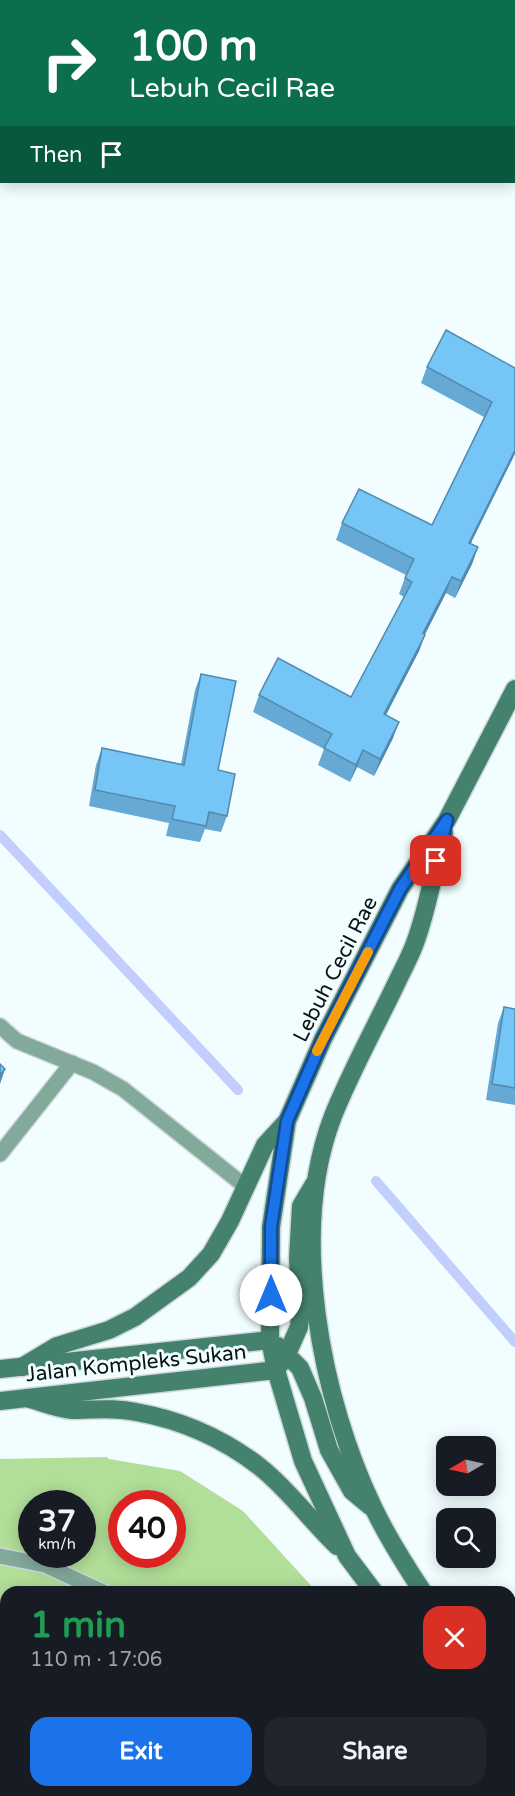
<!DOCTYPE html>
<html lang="en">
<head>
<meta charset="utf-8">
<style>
  body { margin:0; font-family:"Varela Round",sans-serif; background:#20242c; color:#f1f3f6; height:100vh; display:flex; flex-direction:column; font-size:22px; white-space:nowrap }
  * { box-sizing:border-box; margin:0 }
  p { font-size:20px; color:#9ea1a6 }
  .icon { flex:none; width:33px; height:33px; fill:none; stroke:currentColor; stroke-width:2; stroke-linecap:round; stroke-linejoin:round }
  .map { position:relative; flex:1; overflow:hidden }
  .sheet { position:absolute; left:0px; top:1586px; width:516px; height:212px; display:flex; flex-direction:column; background:#171b24; border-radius:18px 18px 0 0; box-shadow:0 3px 15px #0003 }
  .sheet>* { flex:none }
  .banner { position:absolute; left:0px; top:0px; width:516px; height:183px; box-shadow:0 3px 15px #0003; background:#0b6e4f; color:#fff; overflow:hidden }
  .needle { width:39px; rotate:261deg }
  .tools { position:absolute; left:436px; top:1436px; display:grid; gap:12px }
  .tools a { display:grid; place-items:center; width:60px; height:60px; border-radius:12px; background:#171b24; box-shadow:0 3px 15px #0003; font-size:30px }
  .speed { position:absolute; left:18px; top:1490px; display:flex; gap:12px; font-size:30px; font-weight:700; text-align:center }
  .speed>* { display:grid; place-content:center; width:78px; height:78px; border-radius:50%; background:#171b24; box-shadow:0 3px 15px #0003; line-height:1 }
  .speed small { font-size:15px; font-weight:400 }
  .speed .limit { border:9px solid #d22; background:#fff; color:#111 }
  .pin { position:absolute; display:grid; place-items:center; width:51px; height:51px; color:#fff; margin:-26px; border-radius:12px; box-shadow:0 3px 9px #0006 }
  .me { position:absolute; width:66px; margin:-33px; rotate:0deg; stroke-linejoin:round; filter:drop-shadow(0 0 4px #0008) }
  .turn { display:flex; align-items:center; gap:21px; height:126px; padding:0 30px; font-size:27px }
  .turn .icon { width:78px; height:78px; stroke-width:2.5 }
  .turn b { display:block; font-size:42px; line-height:51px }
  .then { display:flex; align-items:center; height:57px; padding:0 30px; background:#0003; gap:12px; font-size:22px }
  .round { display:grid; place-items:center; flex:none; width:63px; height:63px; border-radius:18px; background:#20242c }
  .head { display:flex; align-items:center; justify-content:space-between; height:102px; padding:0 30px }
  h1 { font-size:36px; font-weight:700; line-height:45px; color:#1e9e55 }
  .action { display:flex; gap:12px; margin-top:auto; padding:12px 30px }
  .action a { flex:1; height:69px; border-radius:18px; background:#1a73e8; color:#fff; font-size:24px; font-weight:700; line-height:69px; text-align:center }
  .action a+a { background:#20242c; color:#f1f3f6 }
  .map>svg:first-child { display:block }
  .green { fill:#b1de98; fill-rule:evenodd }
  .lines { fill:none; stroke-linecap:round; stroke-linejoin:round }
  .stream { stroke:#c2cffc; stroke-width:10 }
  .lane-casing { stroke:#ccd8d9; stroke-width:18 }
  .secondary-casing { stroke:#ccd8d9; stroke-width:21 }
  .lane { stroke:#83a99a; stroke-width:15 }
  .secondary { stroke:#45826d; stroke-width:18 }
  .wall { fill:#65a9d4 }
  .shaded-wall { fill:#528aad }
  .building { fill:#75c5f7; stroke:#528aad; stroke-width:1.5 }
  .route-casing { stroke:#114b97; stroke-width:15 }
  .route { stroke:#1a73e8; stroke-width:10 }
  .slow { stroke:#f59e0b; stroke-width:10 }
  .labels { text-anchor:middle; stroke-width:6; stroke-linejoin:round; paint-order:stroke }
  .street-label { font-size:21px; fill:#091415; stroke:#f1fdfe }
</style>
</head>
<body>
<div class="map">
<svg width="515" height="1796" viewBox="0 0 515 1796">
  <rect width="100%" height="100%" fill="#f1fdfe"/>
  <!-- green -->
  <path class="green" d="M107,1457L109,1459L180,1471L243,1511L316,1591L6,1592V1791H476L484,1796H0V1459ZM32,1503H82V1554H32ZM122,1503H172V1554H122Z"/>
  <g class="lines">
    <!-- stream -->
    <g class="stream">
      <polyline points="0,835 238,1090"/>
      <polyline points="376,1181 515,1342"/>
    </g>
    <defs>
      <g id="lane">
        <polyline points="25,0 26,2"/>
        <polyline points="514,67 515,67"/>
        <polyline points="0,147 2,147"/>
        <polyline points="0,1026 17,1041 93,1072 123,1089 246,1187"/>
        <polyline points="0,1154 72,1063"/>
        <polyline points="0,1556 45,1565 103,1592"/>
        <polyline points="377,1791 387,1794 401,1791"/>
      </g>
      <g id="secondary">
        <polyline points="278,1346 300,1368 313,1398 329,1450 352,1491 370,1506"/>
        <polyline points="22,1367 57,1346 109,1330 135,1317 189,1278 211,1254 230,1221 265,1145 287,1121"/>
        <polyline points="0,1369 270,1340"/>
        <polyline points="276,1370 287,1354 299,1327 301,1309 298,1258 301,1206 314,1184"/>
        <path d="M27,1398C41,1402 57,1409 72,1410C93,1410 114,1407 136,1412C181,1420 224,1439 260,1467C289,1490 311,1521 337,1546"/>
        <polyline points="0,1401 276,1370"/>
        <polyline points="374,1592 347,1556 303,1461 276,1370 270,1340 271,1227 287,1121 323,1039 400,889 447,820 515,689"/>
        <path d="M423,1592C405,1565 388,1538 374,1509C321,1400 288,1232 333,1116C351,1071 375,1028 396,984C402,971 410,957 415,943C428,908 434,869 444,833"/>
        <polyline points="510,1712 515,1718"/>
        <polyline points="510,1743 515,1749"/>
      </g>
    </defs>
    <!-- lane casing -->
    <use href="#lane" class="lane-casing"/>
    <!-- secondary casing -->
    <use href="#secondary" class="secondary-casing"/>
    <!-- lane -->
    <use href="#lane" class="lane"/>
    <!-- secondary -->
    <use href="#secondary" class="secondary"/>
  </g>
  <!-- wall -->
  <g class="wall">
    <polygon points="427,367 515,368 471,544 478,547 472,564 455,598 446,593 425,634 419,651 386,715 393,738 374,776 357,767 350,782 318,765 324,749 253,712 259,695 351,697 404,597 399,594 406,575 336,540 342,523 432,525 484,417 421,383"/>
    <polygon points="201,674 227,816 221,832 205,829 200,842 166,836 169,823 89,806 96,765 102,748 181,764 195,690"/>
    <polygon points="504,1007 515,1009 515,1105 486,1100 498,1023"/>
  </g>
  <!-- shaded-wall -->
  <g class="shaded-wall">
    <polygon points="0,116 2,116 2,126 0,127"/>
    <polygon points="515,450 515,454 463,559 469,543"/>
    <polygon points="478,547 472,564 455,598 461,581"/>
    <polygon points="452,577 446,593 417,650 423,633"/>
    <polygon points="425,635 419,651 378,730 384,714"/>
    <polygon points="399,722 393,738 374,776 380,759"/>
    <polygon points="363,750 357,767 350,782 356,765"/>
    <polygon points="5,1069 0,1084 0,1075"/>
  </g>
  <!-- building -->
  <g class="building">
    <polygon points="0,0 11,0 12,2 2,2 2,116 0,116"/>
    <polygon points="446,330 515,368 515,450 469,543 478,547 461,581 452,577 423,633 425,635 384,714 399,722 380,759 363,750 356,765 324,748 332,734 259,695 278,658 351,697 412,582 405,578 414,559 342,523 359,489 432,525 492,402 427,367"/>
    <polygon points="201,674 236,681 218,770 235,774 227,816 209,812 206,826 172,819 175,806 95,790 102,748 184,765"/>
    <polygon points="504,1007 515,1009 515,1088 492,1084"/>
    <polygon points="0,1064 5,1069 0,1075"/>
    <polygon points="6,1690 6,1791 263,1791 264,1796 0,1796 0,1691"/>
  </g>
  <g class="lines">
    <defs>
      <polyline id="route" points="271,1295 271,1227 287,1121 323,1039 400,889 447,820 436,861"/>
    </defs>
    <!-- route casing -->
    <use href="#route" class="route-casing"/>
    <!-- route -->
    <use href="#route" class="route"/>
    <!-- slow -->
    <polyline class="slow" points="317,1051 368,952"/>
  </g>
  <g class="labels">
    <!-- street labels -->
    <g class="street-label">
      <text transform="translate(335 969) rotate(-63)" y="7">Lebuh Cecil Rae</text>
      <text transform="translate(136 1363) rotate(-6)" y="7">Jalan Kompleks Sukan</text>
    </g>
  </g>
</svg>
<div class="tools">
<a><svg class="needle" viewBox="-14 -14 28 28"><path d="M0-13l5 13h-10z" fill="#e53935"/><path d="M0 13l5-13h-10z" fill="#9ea1a6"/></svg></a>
<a><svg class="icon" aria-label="search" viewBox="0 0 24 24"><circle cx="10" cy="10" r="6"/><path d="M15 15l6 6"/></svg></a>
</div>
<div class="speed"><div>37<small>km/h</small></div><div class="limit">40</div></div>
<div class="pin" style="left:436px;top:861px;background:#d93025"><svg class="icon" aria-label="arrive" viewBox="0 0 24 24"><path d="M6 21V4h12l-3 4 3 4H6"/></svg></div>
<svg class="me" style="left:271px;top:1295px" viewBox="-20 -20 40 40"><circle r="19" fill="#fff"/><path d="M0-13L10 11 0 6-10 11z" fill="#1a73e8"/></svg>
<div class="banner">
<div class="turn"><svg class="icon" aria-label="right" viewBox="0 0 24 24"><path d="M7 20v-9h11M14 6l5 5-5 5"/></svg><div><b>100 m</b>Lebuh Cecil Rae</div></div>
<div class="then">Then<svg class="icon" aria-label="arrive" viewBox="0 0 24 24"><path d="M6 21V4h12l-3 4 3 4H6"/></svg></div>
</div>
<section class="sheet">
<div class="head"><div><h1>1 min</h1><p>110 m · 17:06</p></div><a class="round" style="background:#d93025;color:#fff"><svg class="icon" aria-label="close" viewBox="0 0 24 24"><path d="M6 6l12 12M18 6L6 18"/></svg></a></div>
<div class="action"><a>Exit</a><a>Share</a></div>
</section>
</div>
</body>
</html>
